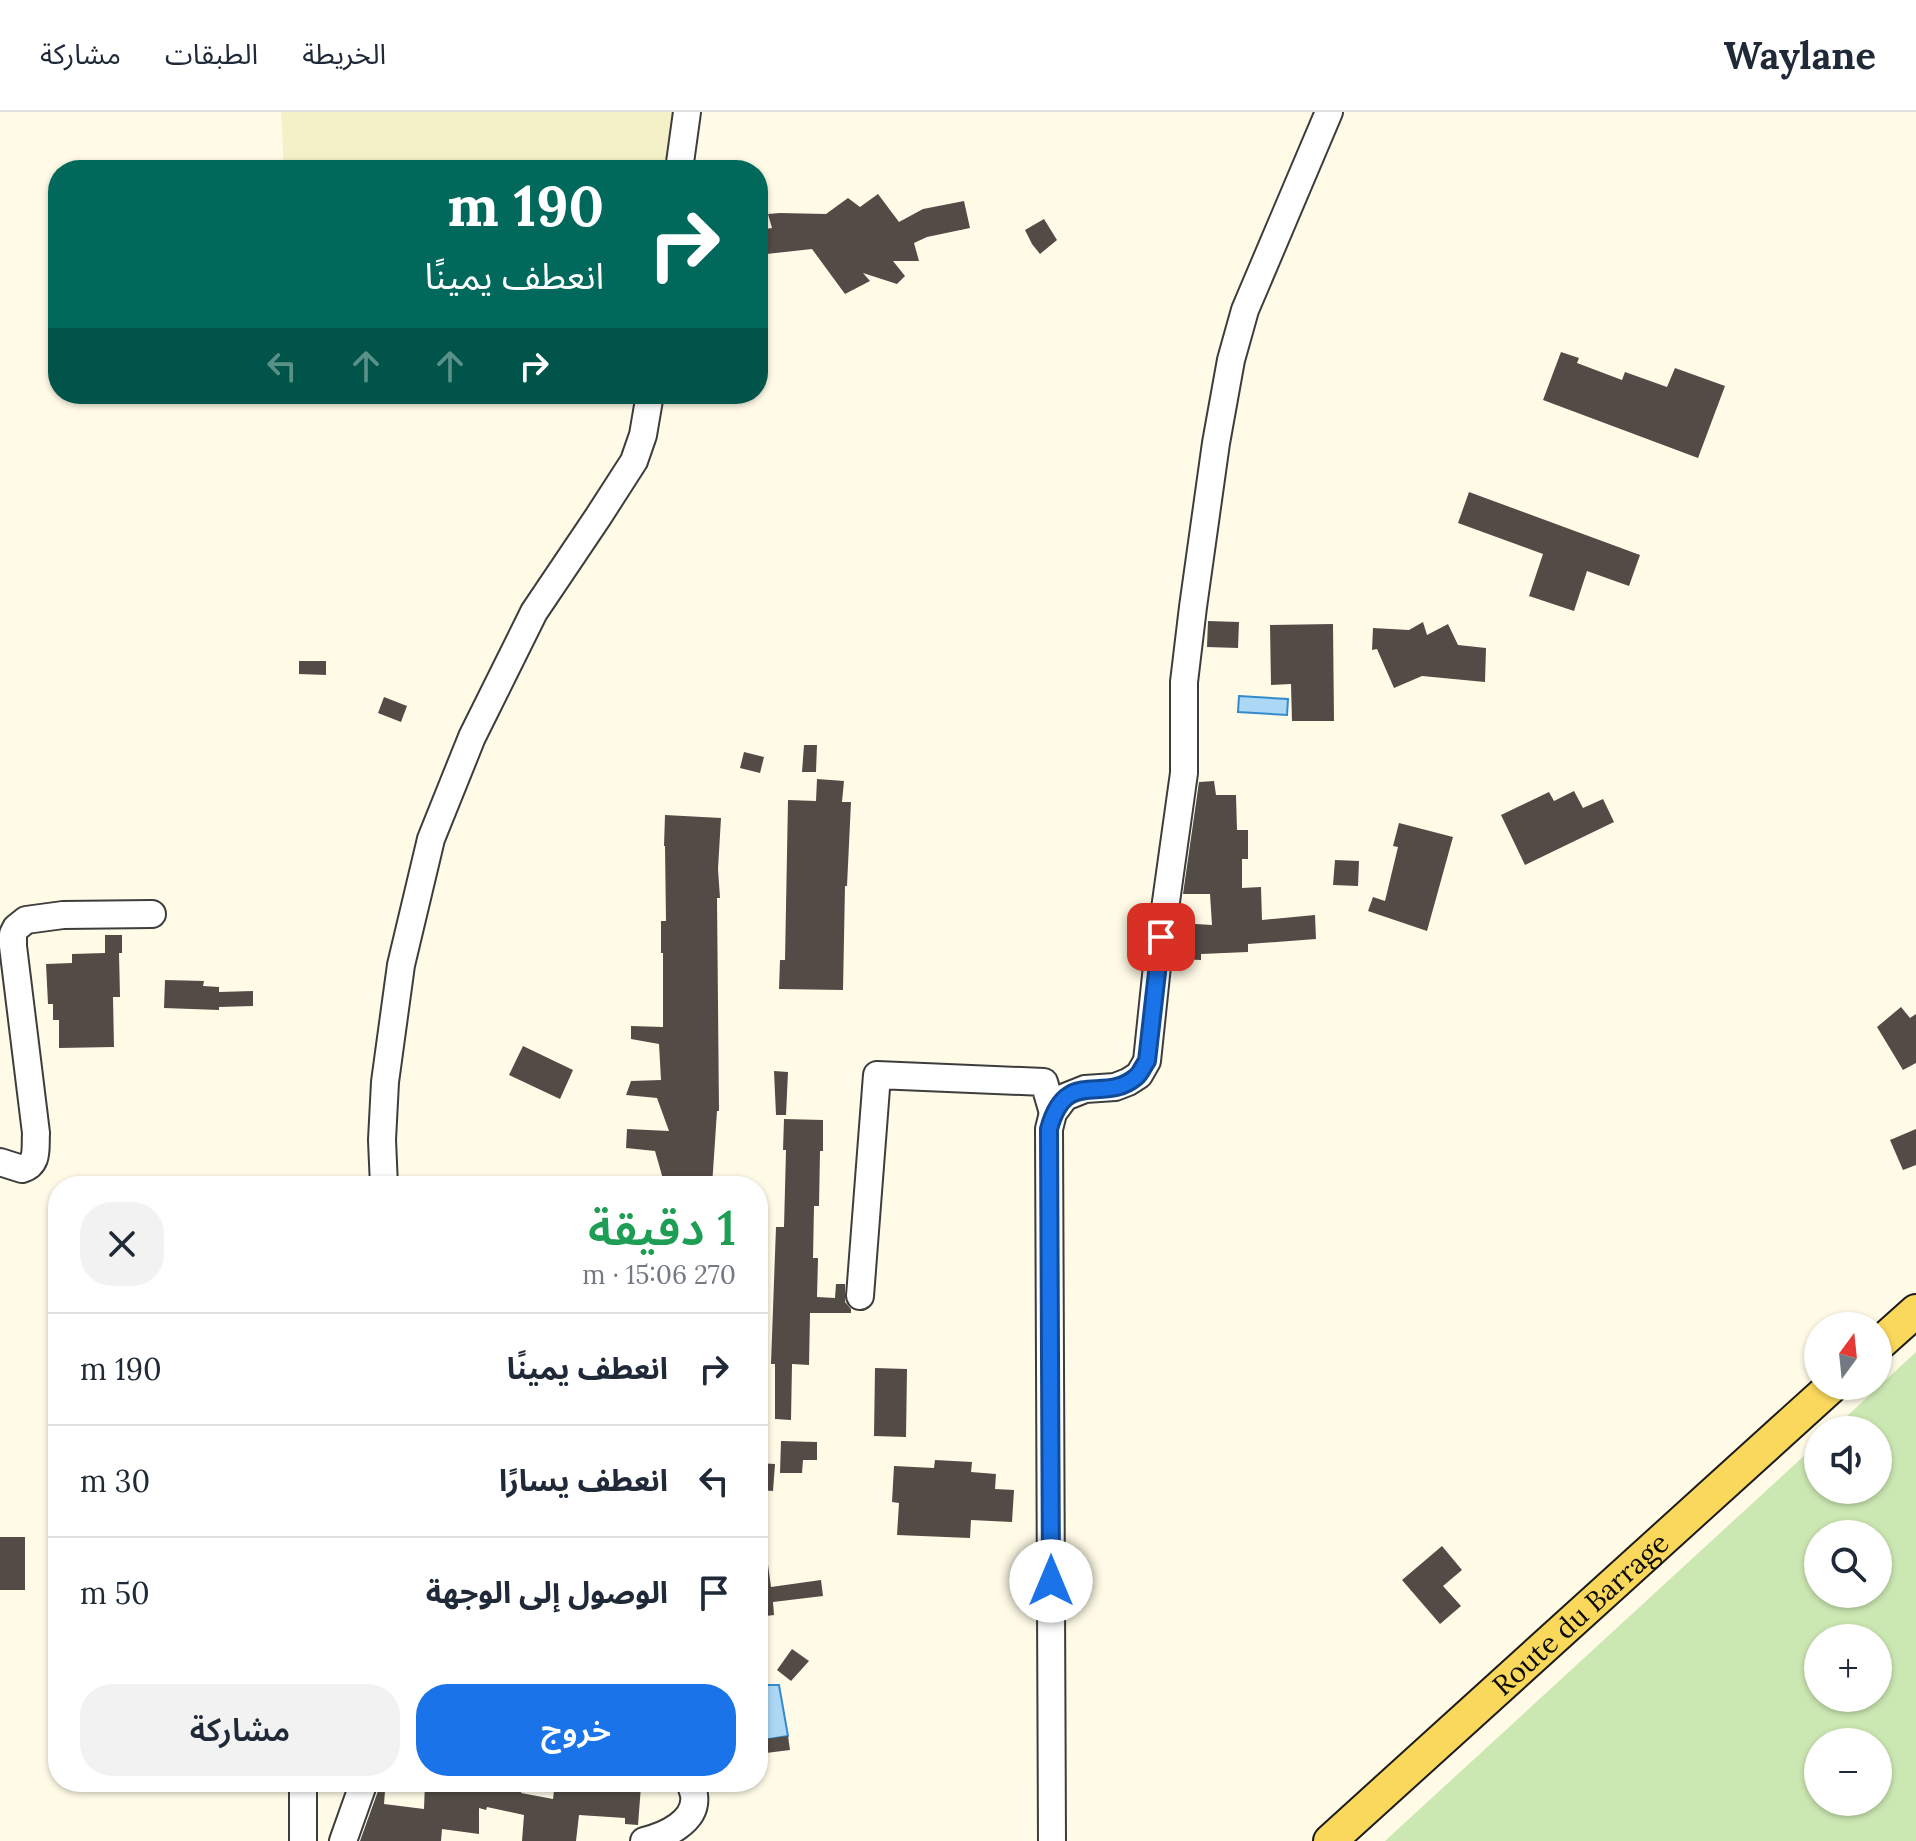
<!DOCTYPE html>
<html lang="ar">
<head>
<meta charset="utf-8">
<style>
  body { margin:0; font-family:Lora,"Noto Sans Arabic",serif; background:#f2f2f3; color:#1f2937; direction:rtl; height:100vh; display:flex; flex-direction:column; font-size:30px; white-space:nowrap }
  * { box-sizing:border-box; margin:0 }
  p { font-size:26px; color:#747a83 }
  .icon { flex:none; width:44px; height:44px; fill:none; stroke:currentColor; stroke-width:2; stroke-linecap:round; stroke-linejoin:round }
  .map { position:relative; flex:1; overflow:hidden; direction:ltr }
  .sheet { position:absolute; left:48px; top:1064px; width:720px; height:616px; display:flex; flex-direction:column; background:#fff; border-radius:32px; box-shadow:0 2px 6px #0004; direction:rtl }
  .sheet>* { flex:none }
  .top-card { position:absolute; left:48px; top:48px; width:720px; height:244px; border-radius:32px; box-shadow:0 2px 6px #0004; direction:rtl; background:#00695c; color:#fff; overflow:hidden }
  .needle { width:52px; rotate:15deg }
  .tools { position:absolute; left:1804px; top:1200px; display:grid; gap:16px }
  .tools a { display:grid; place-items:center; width:88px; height:88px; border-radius:50%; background:#fff; box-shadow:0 2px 6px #0004; font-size:40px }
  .pin { position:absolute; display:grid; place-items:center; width:68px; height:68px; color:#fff; margin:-34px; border-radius:16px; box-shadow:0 4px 12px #0006 }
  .me { position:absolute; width:88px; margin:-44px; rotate:0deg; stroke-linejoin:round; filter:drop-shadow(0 0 6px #0008) }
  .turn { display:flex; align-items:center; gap:28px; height:168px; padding:0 32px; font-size:36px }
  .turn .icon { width:104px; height:104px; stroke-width:2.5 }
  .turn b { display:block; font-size:56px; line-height:68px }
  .lanes { display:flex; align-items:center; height:76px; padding:0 32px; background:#0003; justify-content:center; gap:40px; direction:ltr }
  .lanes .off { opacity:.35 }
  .round { display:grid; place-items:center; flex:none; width:84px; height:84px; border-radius:32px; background:#f2f2f3 }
  .summary { display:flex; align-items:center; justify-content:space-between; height:136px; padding:0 32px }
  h1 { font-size:48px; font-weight:600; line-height:60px; color:#1e9e55 }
  .button { display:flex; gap:16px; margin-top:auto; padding:16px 32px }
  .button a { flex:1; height:92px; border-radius:32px; background:#1a73e8; color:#fff; font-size:32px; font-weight:600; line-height:92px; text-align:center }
  .button a+a { background:#f2f2f3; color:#1f2937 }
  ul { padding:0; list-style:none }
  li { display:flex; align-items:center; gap:24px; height:112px; padding:0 32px; border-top:2px solid #e0e1e3 }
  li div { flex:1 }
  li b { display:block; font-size:30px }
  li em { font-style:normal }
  header { display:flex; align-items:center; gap:48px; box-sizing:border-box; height:112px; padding:0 40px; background:#fff; border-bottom:2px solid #e0e1e3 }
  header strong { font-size:38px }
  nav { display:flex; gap:44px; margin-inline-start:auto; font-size:28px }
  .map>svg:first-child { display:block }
  .farmland { fill:#f4f1c8 }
  .green { fill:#cce8b2; fill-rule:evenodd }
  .water { fill:#acd8f6; stroke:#338bcd; stroke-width:2 }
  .building { fill:#524b46 }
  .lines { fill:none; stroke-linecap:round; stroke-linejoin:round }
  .minor-casing { stroke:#3d3d3d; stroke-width:30 }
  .major-casing { stroke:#1b1b1b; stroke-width:36 }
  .minor { stroke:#fff; stroke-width:26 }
  .major { stroke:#f9d85c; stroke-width:32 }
  .route-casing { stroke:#114b97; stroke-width:20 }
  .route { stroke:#1a73e8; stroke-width:14 }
  .labels { text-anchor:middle; stroke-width:8; stroke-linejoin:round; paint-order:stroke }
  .street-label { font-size:28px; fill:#0a0a0a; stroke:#fff }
</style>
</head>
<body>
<header>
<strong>Waylane</strong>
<nav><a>الخريطة</a><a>الطبقات</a><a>مشاركة</a></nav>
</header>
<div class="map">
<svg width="1916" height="1729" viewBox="0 0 1916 1729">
  <rect width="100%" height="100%" fill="#fffbe7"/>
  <!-- farmland -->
  <polygon class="farmland" points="281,0 676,0 670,58 284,58"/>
  <!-- green -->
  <path class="green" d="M1916,1240V1729H1385L1818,1331V1378H1878V1318H1832ZM1818,1422H1878V1482H1818ZM1818,1526H1878V1586H1818ZM1818,1630H1878V1690H1818Z"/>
  <!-- water -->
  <g class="water">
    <polygon points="1239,584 1288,587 1287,603 1238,600"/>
    <polygon points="761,1573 779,1573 788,1624 763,1628"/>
  </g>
  <!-- building -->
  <g class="building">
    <polygon points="878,82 899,110 923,97 964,89 970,116 927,125 914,131 919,149 893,149 905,164 897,172 863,161 870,169 845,182 812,137 758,143 758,118 772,116 768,102 780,101 826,102 848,86 860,95"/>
    <polygon points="1044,107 1057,128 1040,142 1032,132 1025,118"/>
    <polygon points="1561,240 1579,246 1577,251 1622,268 1625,260 1667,275 1675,256 1725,274 1698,346 1543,288"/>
    <polygon points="1469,380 1640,443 1629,474 1587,459 1574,499 1529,484 1543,442 1458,411"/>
    <polygon points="1208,509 1239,510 1238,536 1207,535"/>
    <polygon points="1423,510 1427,523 1448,512 1458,533 1486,536 1485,570 1422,564 1394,576 1377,537 1372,538 1373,516 1409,518"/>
    <polygon points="1333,512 1334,609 1292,609 1291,572 1271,573 1270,513"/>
    <polygon points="299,549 326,549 326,563 299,562"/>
    <polygon points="384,585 407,594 401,610 378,601"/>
    <polygon points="804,633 817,633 816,660 802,660"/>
    <polygon points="744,640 764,645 760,661 740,656"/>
    <polygon points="817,667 844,669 842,690 851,690 847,774 845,774 843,878 779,877 780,848 785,848 788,688 816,689"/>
    <polygon points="1214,669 1216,683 1236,683 1237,718 1248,718 1248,747 1242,747 1242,776 1261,775 1262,808 1315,803 1316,827 1248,832 1248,840 1201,842 1201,848 1174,847 1179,811 1212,813 1210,782 1183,782 1199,670"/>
    <polygon points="1574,679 1583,696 1603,687 1614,710 1525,753 1501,703 1549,680 1554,689"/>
    <polygon points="665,703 721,706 718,757 720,786 717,786 719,999 717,999 712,1074 665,1074 655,1039 626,1036 627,1017 669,1019 657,986 626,983 631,969 661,968 659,932 631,927 631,914 663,915 663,841 661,841 661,809 666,809 665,734 664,734"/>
    <polygon points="1399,711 1453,725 1427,819 1368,799 1373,785 1385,789 1398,735 1393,734"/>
    <polygon points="1335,748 1359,749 1358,774 1333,773"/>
    <polygon points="105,823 122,823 122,841 119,841 120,885 113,885 114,935 59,936 59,908 53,908 53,892 48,892 46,852 72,851 72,842 105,841"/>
    <polygon points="165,868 204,869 203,874 219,875 219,880 253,879 253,894 219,895 219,898 164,896"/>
    <polygon points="1901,895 1910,906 1916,902 1916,951 1903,958 1877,915"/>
    <polygon points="523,934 573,958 560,987 509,963"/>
    <polygon points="774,959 788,960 786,1003 776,1003"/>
    <polygon points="784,1007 823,1008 823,1039 820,1039 819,1094 814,1094 813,1146 818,1146 817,1185 835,1186 836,1172 845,1172 845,1190 851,1197 851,1201 810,1201 809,1253 792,1252 791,1308 775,1307 775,1252 771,1252 776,1115 784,1115 786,1038 783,1038"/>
    <polygon points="1916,1017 1916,1053 1903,1058 1890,1028"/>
    <polygon points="875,1256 907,1257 906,1325 874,1324"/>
    <polygon points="781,1329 817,1330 817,1348 803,1348 802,1361 780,1361"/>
    <polygon points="935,1348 972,1350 971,1360 996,1362 995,1377 1014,1378 1012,1410 971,1408 970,1426 897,1423 899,1391 892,1390 894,1354 934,1356"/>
    <polygon points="758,1351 775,1352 773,1379 758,1378"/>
    <rect x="0" y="1425" width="25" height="53"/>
    <polygon points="1442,1434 1462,1458 1443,1474 1461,1494 1440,1512 1402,1468"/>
    <polygon points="758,1445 767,1445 771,1475 821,1468 823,1484 773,1490 774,1503 758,1505"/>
    <polygon points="792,1537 809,1549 791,1569 777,1558"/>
    <polygon points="788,1624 790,1638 758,1642 758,1628"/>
    <polygon points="425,1670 526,1670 521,1681 553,1687 555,1670 579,1670 607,1676 607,1671 641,1674 638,1713 625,1712 625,1706 579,1703 576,1729 522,1729 524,1703 487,1695 486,1698 479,1696 479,1722 442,1717 441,1729 360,1729 378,1679 385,1679 384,1692 424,1697"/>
  </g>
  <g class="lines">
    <defs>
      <g id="minor">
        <polyline points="679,58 687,0"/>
        <path d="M0,1050L22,1057C39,1052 35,1036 36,1021L13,834V822L16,816L26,808L63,803L152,802"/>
        <polyline points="384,1074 382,1028 385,970 401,853 431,727 472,625 534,500 598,405 634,349 643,323 650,282"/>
        <polyline points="860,1184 877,963 1044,970 1053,1001"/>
        <polyline points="303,1670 303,1729"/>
        <polyline points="343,1729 364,1670"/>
        <path d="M644,1729C664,1724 698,1710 694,1683C693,1678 691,1674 690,1670"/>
        <polyline points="1052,1729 1049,1017 1053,1001 1065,985 1085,977 1115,975 1128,970 1139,963 1147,949 1157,854 1184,661 1184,570 1193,495 1216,331 1231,248 1245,198 1329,0"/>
      </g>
      <g id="major">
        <polyline points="1878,1233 1916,1199"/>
        <path id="s1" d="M1330,1729L1832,1274"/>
      </g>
    </defs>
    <!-- minor casing -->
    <use href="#minor" class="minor-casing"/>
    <!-- major casing -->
    <use href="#major" class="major-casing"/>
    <!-- minor -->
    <use href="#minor" class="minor"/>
    <!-- major -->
    <use href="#major" class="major"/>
  </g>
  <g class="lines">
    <defs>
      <path id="route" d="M1051,1469L1049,1017C1066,954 1103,993 1136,965C1141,961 1143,954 1147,949L1161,825"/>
    </defs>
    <!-- route casing -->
    <use href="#route" class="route-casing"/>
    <!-- route -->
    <use href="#route" class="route"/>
  </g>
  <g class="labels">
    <!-- street labels -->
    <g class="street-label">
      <text dy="10" stroke="none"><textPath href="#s1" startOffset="338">Route du Barrage</textPath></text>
    </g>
  </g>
</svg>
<div class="tools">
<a><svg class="needle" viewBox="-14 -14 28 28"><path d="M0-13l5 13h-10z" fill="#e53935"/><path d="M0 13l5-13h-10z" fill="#747a83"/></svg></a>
<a><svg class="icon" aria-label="sound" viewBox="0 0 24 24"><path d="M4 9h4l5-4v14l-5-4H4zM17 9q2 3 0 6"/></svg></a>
<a><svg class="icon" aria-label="search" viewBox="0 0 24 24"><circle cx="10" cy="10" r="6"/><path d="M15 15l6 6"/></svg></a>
<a>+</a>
<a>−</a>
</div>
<div class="pin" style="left:1161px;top:825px;background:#d93025"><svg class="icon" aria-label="arrive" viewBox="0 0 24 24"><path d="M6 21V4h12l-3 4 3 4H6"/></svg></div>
<svg class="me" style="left:1051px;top:1469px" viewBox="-20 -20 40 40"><circle r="19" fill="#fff"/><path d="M0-13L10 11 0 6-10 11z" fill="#1a73e8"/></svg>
<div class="top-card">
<div class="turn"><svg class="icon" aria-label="right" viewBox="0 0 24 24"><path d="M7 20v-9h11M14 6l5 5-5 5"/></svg><div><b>190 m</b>انعطف يمينًا</div></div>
<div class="lanes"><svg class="icon off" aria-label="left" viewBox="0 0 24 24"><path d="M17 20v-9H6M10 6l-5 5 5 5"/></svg><svg class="icon off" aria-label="ahead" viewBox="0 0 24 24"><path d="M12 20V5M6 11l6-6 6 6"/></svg><svg class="icon off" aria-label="ahead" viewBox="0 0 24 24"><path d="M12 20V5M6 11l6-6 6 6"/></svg><svg class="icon" aria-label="right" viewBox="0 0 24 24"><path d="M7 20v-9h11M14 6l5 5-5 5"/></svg></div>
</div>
<section class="sheet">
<div class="summary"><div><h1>1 دقيقة</h1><p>270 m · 15:06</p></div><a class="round"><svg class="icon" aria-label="close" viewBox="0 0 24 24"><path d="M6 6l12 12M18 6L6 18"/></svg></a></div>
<ul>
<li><svg class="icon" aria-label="right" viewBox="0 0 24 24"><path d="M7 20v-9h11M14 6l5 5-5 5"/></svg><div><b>انعطف يمينًا</b></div><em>190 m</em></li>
<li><svg class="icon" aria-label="left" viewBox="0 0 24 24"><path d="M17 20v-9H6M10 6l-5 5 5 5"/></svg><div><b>انعطف يسارًا</b></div><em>30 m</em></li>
<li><svg class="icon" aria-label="arrive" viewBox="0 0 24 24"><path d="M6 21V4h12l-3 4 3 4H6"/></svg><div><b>الوصول إلى الوجهة</b></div><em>50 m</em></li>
</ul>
<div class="button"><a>خروج</a><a>مشاركة</a></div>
</section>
</div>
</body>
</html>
